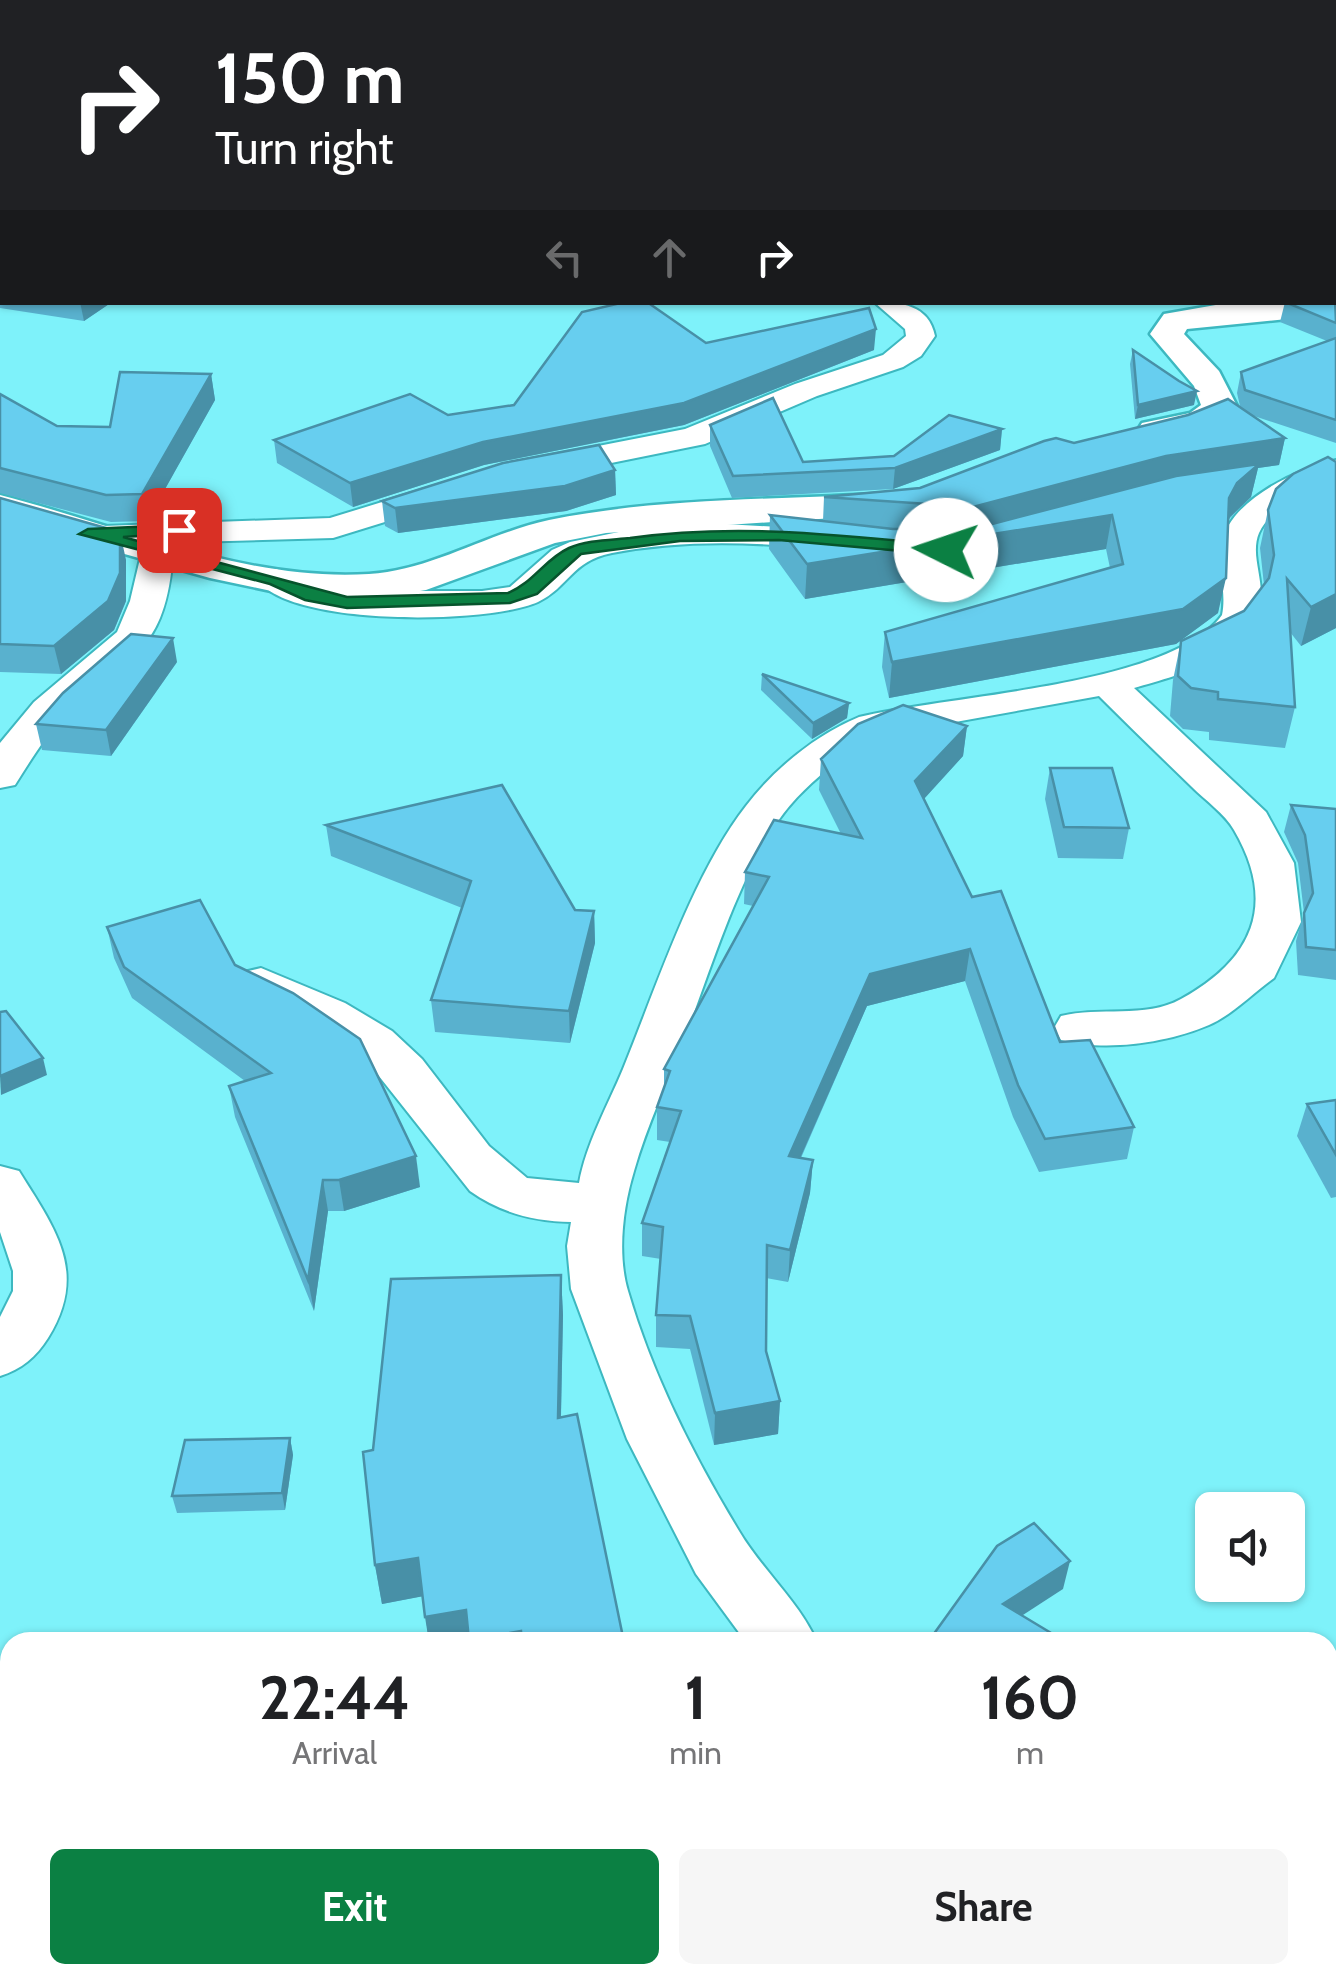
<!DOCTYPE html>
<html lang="en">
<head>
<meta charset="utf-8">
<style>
  body { margin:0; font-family:Cabin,sans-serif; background:#f6f6f6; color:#202124; height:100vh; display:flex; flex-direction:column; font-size:38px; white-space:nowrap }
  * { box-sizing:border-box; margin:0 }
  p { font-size:32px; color:#757577 }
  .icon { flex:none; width:55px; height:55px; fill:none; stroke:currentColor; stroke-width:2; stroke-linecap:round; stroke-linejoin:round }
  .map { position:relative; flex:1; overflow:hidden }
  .details { position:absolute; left:0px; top:1632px; width:1338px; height:352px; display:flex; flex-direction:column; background:#fff; border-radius:30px 30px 0 0; box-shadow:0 2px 8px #0004 }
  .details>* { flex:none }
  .guide { position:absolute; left:0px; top:0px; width:1338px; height:305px; box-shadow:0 2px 8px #0004; background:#202124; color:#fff; overflow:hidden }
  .controls { position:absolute; left:1195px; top:1492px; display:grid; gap:20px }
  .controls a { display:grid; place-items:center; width:110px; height:110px; border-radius:15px; background:#fff; box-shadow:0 2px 8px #0004; font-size:50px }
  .pin { position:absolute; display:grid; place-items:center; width:85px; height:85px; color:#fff; margin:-42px; border-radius:20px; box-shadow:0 5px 15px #0006 }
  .me { position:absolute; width:110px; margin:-55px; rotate:274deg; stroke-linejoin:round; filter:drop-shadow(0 0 8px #0008) }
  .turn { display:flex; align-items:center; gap:35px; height:210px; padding:0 50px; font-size:45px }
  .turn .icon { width:130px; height:130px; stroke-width:2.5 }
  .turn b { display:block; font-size:70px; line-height:85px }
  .lanes { display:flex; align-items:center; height:95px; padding:0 50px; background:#0003; justify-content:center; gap:50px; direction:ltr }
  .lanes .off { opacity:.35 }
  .eta { display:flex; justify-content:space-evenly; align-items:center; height:170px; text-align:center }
  .eta b { font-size:60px; font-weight:700; line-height:70px }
  .cta { display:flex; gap:20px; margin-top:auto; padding:20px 50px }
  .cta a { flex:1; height:115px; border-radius:15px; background:#0b8043; color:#fff; font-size:40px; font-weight:700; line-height:115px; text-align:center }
  .cta a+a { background:#f6f6f6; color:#202124 }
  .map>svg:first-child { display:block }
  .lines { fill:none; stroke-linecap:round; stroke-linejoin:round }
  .minor-casing { stroke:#3db8c0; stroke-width:4 }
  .tertiary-casing { stroke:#3db8c0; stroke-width:5 }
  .minor { fill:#fff; fill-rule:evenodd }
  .tertiary { fill:#fff; fill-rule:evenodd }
  .wall { fill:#59b1ce }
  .shaded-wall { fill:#4890a7 }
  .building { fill:#67ceef; stroke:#4890a7; stroke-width:2.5 }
  .route { fill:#0b8043; stroke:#07532c; stroke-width:2.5 }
</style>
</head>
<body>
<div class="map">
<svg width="1336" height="1983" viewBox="0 0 1336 1983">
  <rect width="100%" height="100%" fill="#7ef2fa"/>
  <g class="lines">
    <defs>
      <g id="minor">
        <path d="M874,302C901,302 929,305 935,336L921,356L903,367L817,396L705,444L542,477L526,467L542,457L685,429L795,384L883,355L906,336L905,329Z"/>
        <path d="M1336,460V482C1312,493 1271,506 1259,533C1251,552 1261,573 1261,594C1260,655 1183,674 1134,688L1266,812L1294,863L1301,922L1274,978C1254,992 1232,1015 1209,1025C1167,1043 1105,1052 1061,1040L1054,1028L1061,1016C1099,1006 1145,1019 1181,999C1252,960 1278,905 1234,830C1225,814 1205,800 1192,787C1161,757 1130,727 1099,696L883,735C845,752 801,787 778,821C736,884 712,966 685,1037C668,1081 647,1125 634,1171C623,1207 617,1254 628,1291C652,1374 694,1457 739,1531C762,1570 798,1600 817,1642H746L696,1574L627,1439L571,1289L567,1246L571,1222C533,1221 501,1213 470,1191L371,1066L327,1034L244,994L237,983L244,972L261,968L345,1003L392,1031L422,1059L489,1146L527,1178L579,1183C586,1144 608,1105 623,1069C656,988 693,874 746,806C774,769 817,734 859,717C945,695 1170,687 1222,615C1227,591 1217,567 1221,545C1230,499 1296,470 1336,460Z"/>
        <path d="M444,483L456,486L461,493L456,500L333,538L156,543L167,546L173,553C166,654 129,654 66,716C44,737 31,760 15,785L0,788V743L34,702L117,632L130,601L143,546L154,543L76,541L71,534L76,527L330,518Z"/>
        <path d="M707,523L832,530L844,533L849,540L844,547L832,550C759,542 685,539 612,553C571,561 569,587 538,602C489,624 291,627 258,580L263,572L276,569L319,587L353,591H482L510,587L552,550L570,542L643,527Z"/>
        <path d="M0,1166L19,1171C55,1229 89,1272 48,1338C36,1357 22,1369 0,1376V1317L13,1291V1271L0,1232Z"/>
        <polygon points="1079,1975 1159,1975 1163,1983 1083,1983"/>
      </g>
      <g id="tertiary">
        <path d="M1336,294V314L1187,329L1184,334L1219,371L1238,408C1221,433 1171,446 1142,439L1137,431L1142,423L1190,413L1201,405L1194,386L1150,334L1164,314L1233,302H1335Z"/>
        <path d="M896,493L910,497L916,505L910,513L606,533L555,543L426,590L366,600L276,592L210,578L0,519V495C118,525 245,582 369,574C432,570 488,533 549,520C662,497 781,500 896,493Z"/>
      </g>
    </defs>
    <!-- minor casing -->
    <use href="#minor" class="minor-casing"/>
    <!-- tertiary casing -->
    <use href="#tertiary" class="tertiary-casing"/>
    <!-- minor -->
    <use href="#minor" class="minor"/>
    <!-- tertiary -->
    <use href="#tertiary" class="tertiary"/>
  </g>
  <!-- wall -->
  <g class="wall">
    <polygon points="0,286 2,287 2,302 112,302 84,321 0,308"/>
    <polygon points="1336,298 1336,443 1251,415 1285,438 1279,465 1258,468 1251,497 1228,520 1218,613 1176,644 889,698 882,667 885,632 1110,568 1106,549 805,599 769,549 770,515 823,521 824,497 920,488 1074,443 1240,406 1237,393 1241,372 1327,341 1280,322 1285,302"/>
    <polygon points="706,343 874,350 684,425 484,465 353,507 277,463 274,440 514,405"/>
    <polygon points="1133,350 1194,405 1135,419 1130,364"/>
    <polygon points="211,374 215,400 147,521 111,522 0,493 0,394 57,426 110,427"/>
    <polygon points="710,425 803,462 894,456 1002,429 1000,450 893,489 732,498 710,446"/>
    <polygon points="1336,462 1336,628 1301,646 1290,632 1295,707 1285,748 1209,740 1209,732 1183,729 1170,716 1173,680 1181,641 1244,611 1264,585 1260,548 1268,510"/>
    <polygon points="615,470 616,495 566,511 398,533 385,526 382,501"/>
    <polygon points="0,498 126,560 126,601 114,630 61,674 0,672"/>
    <polygon points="177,662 111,756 42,750 36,724"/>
    <polygon points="762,674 849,703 847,718 812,739 761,690"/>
    <polygon points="967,726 963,756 924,799 972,897 1060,1042 1134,1127 1127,1159 1039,1172 1013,1117 965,981 867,1006 801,1158 813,1160 810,1193 788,1282 766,1278 766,1351 780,1401 778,1434 714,1445 690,1349 656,1347 656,1315 661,1259 642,1256 642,1223 670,1142 657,1140 657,1107 664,1088 664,1069 753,906 744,904 745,872 841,834 819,790 821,759"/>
    <polygon points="1050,768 1129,828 1123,859 1058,858 1045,799"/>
    <polygon points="1291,805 1336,809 1336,980 1298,975 1296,941 1304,913 1298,863 1284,832"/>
    <polygon points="326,825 575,910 594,911 595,943 570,1043 435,1032 431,1000 462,908 331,856"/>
    <polygon points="107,927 235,965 420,1187 344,1211 328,1211 314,1311 235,1117 229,1086 245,1081 132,998 114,958"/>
    <polygon points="1336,1100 1336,1197 1331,1198 1297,1136 1307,1104"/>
    <polygon points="561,1275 563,1315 561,1417 624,1642 429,1642 423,1596 382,1604 375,1565 373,1450"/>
    <polygon points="290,1438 293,1455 285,1510 177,1513 172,1496"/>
    <polygon points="1328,1770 1336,1775 1336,1983 1328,1983 1318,1975 1328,1975"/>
    <polygon points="744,1975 790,1975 798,1983 746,1983"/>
    <polygon points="1217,1975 1289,1975 1283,1983 1227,1983"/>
  </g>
  <!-- shaded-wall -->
  <g class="shaded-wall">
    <polygon points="531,0 557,0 545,2 531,2"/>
    <polygon points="80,302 112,302 84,321"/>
    <polygon points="876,329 874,350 684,425 484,465 353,507 350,483 483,442"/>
    <polygon points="211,374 215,400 147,521 142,494"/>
    <polygon points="1197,391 1194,405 1135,419 1138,405"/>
    <polygon points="1002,429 1000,450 893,489 895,468"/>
    <polygon points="1285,438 1279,465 1258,468 1251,497 1230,517 1222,532 1229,498 970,535 973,507 1166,456"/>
    <polygon points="615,470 616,495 566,511 398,533 395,508"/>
    <polygon points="1112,515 1106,549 805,599 807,564"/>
    <polygon points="120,532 126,560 126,601 114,630 61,674 54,646"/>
    <polygon points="1226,578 1218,613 1176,644 889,698 892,662"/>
    <polygon points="1336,594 1336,628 1301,646 1311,607"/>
    <polygon points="173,638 177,662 111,756 106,730"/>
    <polygon points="849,703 847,718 812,739 813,723"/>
    <polygon points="967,726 963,756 912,812 915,781"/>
    <polygon points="594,911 595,943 570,1043 569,1011"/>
    <polygon points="970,949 965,981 867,1006 787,1188 789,1156 870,974"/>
    <polygon points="43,1058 47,1075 1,1095 0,1076"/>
    <polygon points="416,1156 420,1187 344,1211 339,1180"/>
    <polygon points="813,1160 810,1193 788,1282 790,1250"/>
    <polygon points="323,1180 328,1211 314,1311 308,1280"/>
    <polygon points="561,1275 563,1315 560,1457 558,1418"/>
    <polygon points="780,1401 778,1434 714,1445 715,1413"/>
    <polygon points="290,1438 293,1455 285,1510 282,1493"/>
    <polygon points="418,1558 424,1596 382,1604 375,1565"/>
    <polygon points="1070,1561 1063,1589 997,1632 1003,1604"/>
    <polygon points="466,1610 470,1642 429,1642 425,1617"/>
    <polygon points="1283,1975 1289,1975 1283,1983 1279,1983"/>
  </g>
  <!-- building -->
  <g class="building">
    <polygon points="1335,88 1336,92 1336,218 1335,218"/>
    <polygon points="1335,244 1336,244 1335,279"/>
    <polygon points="1335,298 1336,323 1285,302 1335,302"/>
    <polygon points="625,302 647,302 706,343 869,308 876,329 684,403 483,442 350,483 274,440 410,394 448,415 514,405 582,312"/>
    <polygon points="1336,338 1336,420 1245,390 1241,372"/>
    <polygon points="1133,350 1179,381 1197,391 1138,405"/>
    <polygon points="120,372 211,374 142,494 106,495 0,468 0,394 57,426 110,427"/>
    <polygon points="773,398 803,462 894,456 949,415 1002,429 895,468 733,476 710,425"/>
    <polygon points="1228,399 1285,438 1166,456 973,507 824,497 920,488 1044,441 1056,438 1074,443 1188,415"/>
    <polygon points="599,445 615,470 565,486 395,508 382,501 503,463"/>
    <polygon points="1328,457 1336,462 1336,594 1311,607 1287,579 1295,707 1218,699 1218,692 1191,688 1178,676 1181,641 1244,611 1269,578 1274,555 1268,510 1276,489 1293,474"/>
    <polygon points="1259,464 1237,483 1229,498 1226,578 1183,609 892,662 885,632 1123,564 1112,515 807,564 770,515 893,529 977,528 1176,476"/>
    <polygon points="0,498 120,532 120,573 108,601 54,646 0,644"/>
    <polygon points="131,634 173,638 106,730 36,724 63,693"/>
    <polygon points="762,674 849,703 813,723"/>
    <polygon points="903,705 967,726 915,781 972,897 1001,891 1060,1042 1090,1040 1134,1127 1045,1139 1018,1085 970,949 870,974 789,1156 813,1160 790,1250 767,1245 766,1351 780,1401 715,1413 690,1316 656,1315 663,1227 642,1223 681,1111 657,1107 670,1071 664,1069 769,877 745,872 774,820 862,838 821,759 858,724"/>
    <polygon points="1050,768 1112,768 1129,828 1064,827"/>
    <polygon points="502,785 575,910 594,911 569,1011 431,1000 471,881 326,825"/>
    <polygon points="1291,805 1336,809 1336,950 1306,947 1304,913 1313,893 1305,835"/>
    <polygon points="200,900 235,965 293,993 360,1039 416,1156 339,1180 323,1180 308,1280 229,1086 271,1073 124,967 107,927"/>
    <polygon points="6,1011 43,1058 0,1076 0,1012"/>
    <polygon points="1336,1100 1336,1155 1307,1104"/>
    <polygon points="561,1275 558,1418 577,1414 624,1642 522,1642 521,1631 469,1640 466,1610 425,1617 418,1558 375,1565 363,1452 373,1450 391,1279"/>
    <polygon points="290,1438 282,1493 172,1496 185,1440"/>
    <polygon points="1034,1523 1070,1561 1003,1604 1066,1642 928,1642 997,1546"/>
    <polygon points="658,1638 659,1642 631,1642"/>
    <polygon points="1328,1770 1336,1775 1336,1940 1328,1933"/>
    <polygon points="587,1975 706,1975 713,1983 578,1983"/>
    <polygon points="763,1975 790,1975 798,1983 766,1983"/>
  </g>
  <!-- route -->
  <path class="route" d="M179,525L185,527V533L123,537L347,597L508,593C533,583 545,559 569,548C586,540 611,540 630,538C736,523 840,535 946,545L954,550L946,555L779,540L680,541L581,554L537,594L510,603L347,608L305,600L270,584L79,534L88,529Z"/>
</svg>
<div class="controls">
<a><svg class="icon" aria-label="sound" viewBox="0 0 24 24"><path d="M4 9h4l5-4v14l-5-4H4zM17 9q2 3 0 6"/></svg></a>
</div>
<div class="pin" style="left:179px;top:530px;background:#d93025"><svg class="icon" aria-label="arrive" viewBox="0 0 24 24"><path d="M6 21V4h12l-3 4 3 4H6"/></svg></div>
<svg class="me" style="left:946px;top:550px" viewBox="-20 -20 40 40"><circle r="19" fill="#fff"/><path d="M0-13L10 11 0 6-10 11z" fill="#0b8043"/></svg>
<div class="guide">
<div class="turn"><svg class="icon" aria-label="right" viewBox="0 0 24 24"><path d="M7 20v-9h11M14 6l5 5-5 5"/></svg><div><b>150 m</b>Turn right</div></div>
<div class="lanes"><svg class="icon off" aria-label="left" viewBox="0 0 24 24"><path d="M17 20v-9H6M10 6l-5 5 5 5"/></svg><svg class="icon off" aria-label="ahead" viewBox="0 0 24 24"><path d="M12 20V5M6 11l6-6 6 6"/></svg><svg class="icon" aria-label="right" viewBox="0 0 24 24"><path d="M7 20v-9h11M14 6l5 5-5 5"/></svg></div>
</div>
<section class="details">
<div class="eta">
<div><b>22:44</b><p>Arrival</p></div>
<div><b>1</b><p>min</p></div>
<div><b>160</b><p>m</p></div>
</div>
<div class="cta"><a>Exit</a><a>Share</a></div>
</section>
</div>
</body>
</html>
